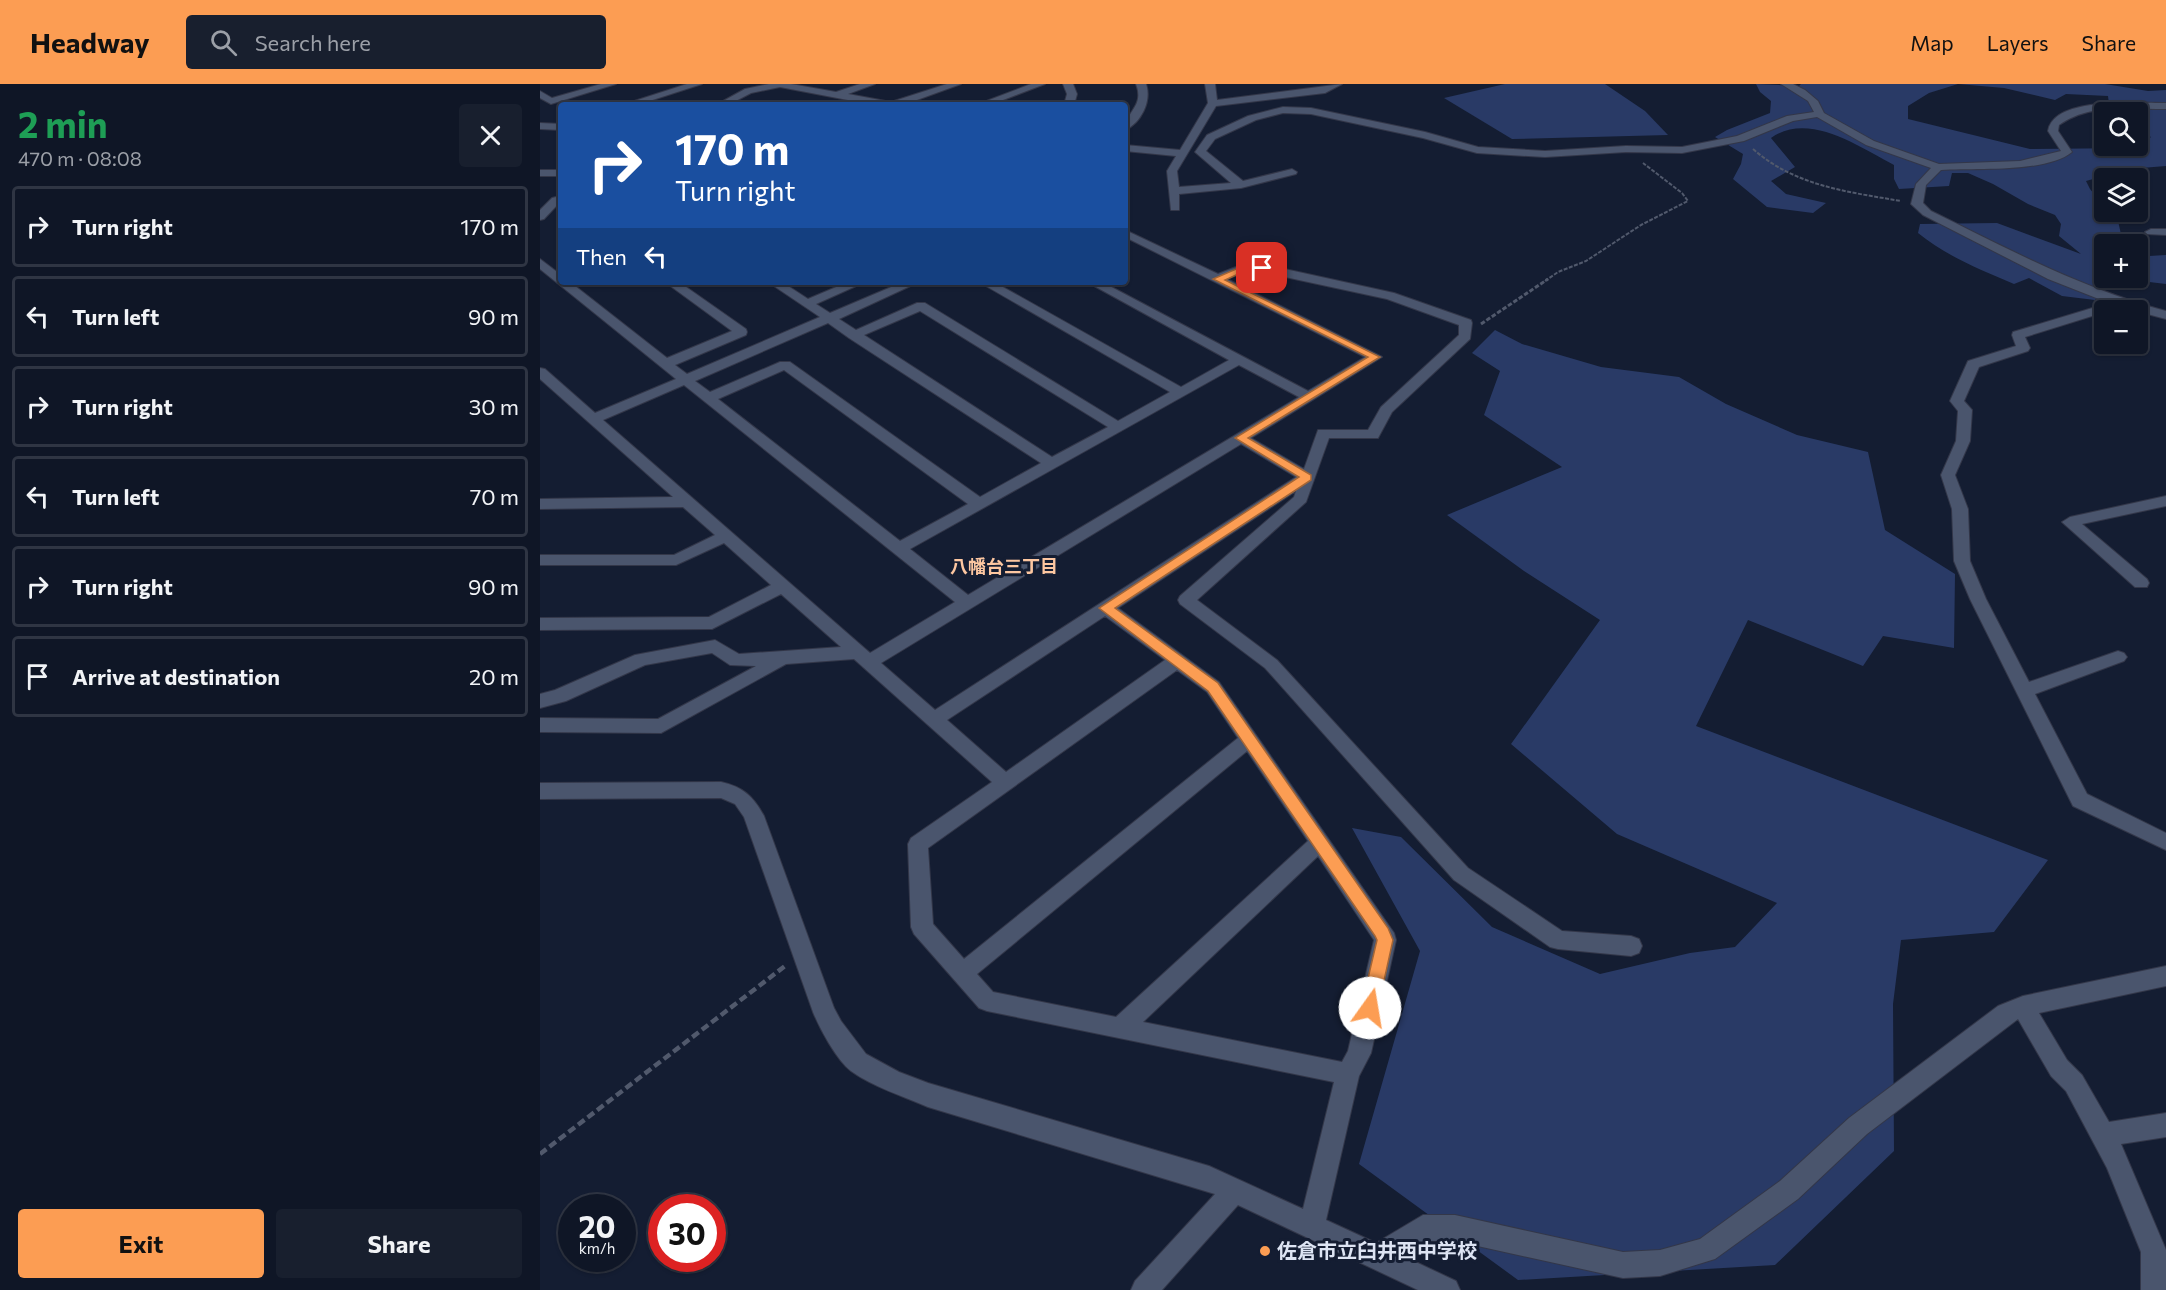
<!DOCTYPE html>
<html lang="en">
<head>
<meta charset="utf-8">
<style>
  body { margin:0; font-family:Commissioner,"Noto Sans JP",sans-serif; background:#181f2e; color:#f1f3f6; height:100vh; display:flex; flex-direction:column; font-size:22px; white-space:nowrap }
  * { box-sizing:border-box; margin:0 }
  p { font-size:20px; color:#9b9fa7 }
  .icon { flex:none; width:33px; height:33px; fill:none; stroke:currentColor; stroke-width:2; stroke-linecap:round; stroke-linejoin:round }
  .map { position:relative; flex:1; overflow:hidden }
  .sheet { display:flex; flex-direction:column; background:#0f1626; width:540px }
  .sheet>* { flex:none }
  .top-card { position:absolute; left:18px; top:18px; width:570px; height:183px; border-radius:6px; box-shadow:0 2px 4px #0004,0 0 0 2px #2f3543; background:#1a4fa0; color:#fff; overflow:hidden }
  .controls { position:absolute; left:1554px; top:18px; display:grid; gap:12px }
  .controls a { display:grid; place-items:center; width:54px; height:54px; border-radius:6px; background:#0f1626; box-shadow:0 2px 4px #0004,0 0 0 2px #2f3543; font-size:30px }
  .speed { position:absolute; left:18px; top:1110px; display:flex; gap:12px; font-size:30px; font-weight:700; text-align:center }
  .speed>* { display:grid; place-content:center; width:78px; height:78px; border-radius:50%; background:#0f1626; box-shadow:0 2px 4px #0004,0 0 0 2px #2f3543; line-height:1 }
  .speed small { font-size:15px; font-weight:400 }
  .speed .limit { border:9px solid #d22; background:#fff; color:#111 }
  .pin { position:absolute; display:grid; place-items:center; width:51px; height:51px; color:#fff; margin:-26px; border-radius:12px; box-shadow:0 3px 9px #0006 }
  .me { position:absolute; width:66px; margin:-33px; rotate:13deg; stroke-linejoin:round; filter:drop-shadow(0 0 4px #0008) }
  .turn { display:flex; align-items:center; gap:21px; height:126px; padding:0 18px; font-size:27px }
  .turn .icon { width:78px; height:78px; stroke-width:2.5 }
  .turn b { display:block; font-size:42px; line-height:51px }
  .then { display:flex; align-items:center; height:57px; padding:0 18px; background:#0003; gap:12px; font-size:22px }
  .round { display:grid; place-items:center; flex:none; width:63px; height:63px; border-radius:6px; background:#181f2e }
  .summary { display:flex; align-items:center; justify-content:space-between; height:102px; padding:0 18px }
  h1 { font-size:36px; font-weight:700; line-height:45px; color:#1e9e55 }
  .primary-button { display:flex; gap:12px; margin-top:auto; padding:12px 18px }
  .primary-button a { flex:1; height:69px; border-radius:6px; background:#fc9d53; color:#111; font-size:24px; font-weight:700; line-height:69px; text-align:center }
  .primary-button a+a { background:#181f2e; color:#f1f3f6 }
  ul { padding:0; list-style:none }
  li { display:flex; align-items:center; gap:18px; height:81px; margin:0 12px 9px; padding:0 6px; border:3px solid #2f3543; border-radius:6px }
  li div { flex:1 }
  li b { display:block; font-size:22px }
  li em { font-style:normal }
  header { display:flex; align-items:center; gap:36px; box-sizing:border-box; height:84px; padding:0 30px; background:#fc9d53; color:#111 }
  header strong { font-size:28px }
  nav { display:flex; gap:33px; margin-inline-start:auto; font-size:21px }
  .search { width:420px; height:54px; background:#181f2e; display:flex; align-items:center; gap:15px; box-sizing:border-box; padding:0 21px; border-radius:6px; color:#9b9fa7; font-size:22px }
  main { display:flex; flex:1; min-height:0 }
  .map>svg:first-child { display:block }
  .green { fill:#293a66; fill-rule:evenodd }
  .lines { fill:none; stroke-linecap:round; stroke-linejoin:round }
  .minor-casing { stroke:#333749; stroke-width:2 }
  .path-far2 { stroke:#51596c; stroke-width:2; stroke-dasharray:4 1.5; stroke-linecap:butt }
  .path-far1 { stroke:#51596c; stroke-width:3; stroke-dasharray:4.5 2; stroke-linecap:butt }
  .path { stroke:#51596c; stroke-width:4.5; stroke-dasharray:8 4; stroke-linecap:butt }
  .minor { fill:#4a556d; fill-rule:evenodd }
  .route { fill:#fc9d53; stroke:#a46636; stroke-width:1.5 }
  .poi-dot { fill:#fc9d53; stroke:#141d32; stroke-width:2 }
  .labels { text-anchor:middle; stroke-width:6; stroke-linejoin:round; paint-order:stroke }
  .neighbourhood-label { font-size:18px; font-weight:bold; fill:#fdc7a1; stroke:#141d32 }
  .near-poi-label { font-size:20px; font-weight:bold; fill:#dde4f3; stroke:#141d32; text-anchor:start }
</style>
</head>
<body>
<header>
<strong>Headway</strong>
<div class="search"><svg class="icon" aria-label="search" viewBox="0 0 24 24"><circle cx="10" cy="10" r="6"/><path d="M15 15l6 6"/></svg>Search here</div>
<nav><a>Map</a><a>Layers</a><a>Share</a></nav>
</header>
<main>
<section class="sheet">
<div class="summary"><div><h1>2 min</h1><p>470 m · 08:08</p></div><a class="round"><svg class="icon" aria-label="close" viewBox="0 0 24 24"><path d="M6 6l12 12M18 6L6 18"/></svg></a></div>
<ul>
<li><svg class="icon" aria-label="right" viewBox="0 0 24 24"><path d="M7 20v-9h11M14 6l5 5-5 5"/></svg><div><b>Turn right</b></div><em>170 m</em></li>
<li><svg class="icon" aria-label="left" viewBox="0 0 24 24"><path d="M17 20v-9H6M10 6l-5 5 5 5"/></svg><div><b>Turn left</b></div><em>90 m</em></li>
<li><svg class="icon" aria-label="right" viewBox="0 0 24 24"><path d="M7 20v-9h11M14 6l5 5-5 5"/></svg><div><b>Turn right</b></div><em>30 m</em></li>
<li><svg class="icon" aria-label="left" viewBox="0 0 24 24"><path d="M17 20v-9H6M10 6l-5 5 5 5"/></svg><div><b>Turn left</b></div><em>70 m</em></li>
<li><svg class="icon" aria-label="right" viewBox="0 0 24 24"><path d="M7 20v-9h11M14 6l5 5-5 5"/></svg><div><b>Turn right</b></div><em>90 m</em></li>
<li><svg class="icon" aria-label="arrive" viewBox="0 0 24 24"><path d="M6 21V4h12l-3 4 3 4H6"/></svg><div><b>Arrive at destination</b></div><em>20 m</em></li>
</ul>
<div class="primary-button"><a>Exit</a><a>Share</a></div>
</section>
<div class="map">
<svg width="1626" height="1206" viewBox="0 0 1626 1206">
  <rect width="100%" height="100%" fill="#141d32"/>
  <!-- green -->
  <g class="green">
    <polygon points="965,0 1065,0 1105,27 1128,51 972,55 904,14"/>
    <path d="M1216,0L1259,2L1261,0H1565L1608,7L1626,6V82L1589,85L1546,97L1550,105L1564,122V128H1569L1578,137L1583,159L1587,160H1564V194H1573L1555,216L1522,212L1489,194L1474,200C1441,186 1406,172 1378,149L1380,140L1457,139L1541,170L1519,152L1521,140L1515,131L1488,120L1453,100L1428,89H1412L1409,102L1359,105L1354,95V81C1319,63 1269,27 1231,54L1255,83L1231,97L1246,110L1286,119L1273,129L1227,123L1193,95L1201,80L1203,70L1175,53L1187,46L1230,29L1231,17L1220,8ZM1418,0L1464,4L1515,16L1526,10L1568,12L1570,28H1598V47L1611,53L1597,64L1490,65L1368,35V22L1389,9Z"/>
    <polygon points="1598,166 1609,172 1626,171 1626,200 1576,194 1598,194"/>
    <polygon points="955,246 982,260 1061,283 1139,293 1186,320 1257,351 1328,368 1345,446 1415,490 1414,564 1343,552 1323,582 1208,536 1156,642 1508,776 1454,848 1361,856 1353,920 1354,1067 1235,1181 978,1196 819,1080 880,867 812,744 861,753 952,843 1060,890 1150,869 1195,863 1237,819 1077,750 971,660 1060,536 984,487 907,431 1022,383 944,331 960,287 932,269"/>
  </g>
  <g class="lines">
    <defs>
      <g id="minor">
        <polygon points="61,0 76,0 11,20 0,14 0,7 12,14"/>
        <polygon points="147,0 162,0 97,21 82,21"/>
        <polygon points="229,0 251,0 296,8 320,0 335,0 308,10 351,18 407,0 421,0 363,21 334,21 240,3 211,9 188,21 176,21 205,5"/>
        <polygon points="491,0 505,0 450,21 436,21"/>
        <polygon points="523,0 533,0 537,10 534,21 524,21 527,10"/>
        <path d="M596,0H606C612,17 601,39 585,46C585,27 605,23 596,0Z"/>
        <path d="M665,0H675L677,16L802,0L785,9L676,22L637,87L639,103L691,99L655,68L667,51L708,32L743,23L771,24L885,48L938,63L1005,67L1086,62L1142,63L1197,52L1247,32L1274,28L1268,17L1241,0H1253L1265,6L1278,17L1284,29L1334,57L1399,80L1480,77L1521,67L1508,47C1513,12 1600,19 1626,19V25C1591,25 1549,19 1519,41L1518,47L1532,68C1507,89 1434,84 1401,86L1386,101L1383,119L1391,127C1468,165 1543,205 1626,227V235L1581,223L1485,253L1490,264L1488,267L1439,283L1424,317L1432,326L1430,357L1415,391L1428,425L1430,477L1446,515L1489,598L1578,567L1584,569L1587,573L1584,577L1495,610L1547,710L1626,749V766L1533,722L1430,515L1414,477L1412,425L1401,391L1416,357L1418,327L1410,317L1428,277L1476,262L1472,251L1473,248L1569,219L1508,195L1383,131L1371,120L1376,100L1391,84L1326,61L1277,33L1253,37L1204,57L1142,69L1086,68L1005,73L937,69L883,54L771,30L743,29L716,36L675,55L666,67L703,97L752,85L757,88L756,90L701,104L639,110V126H631L627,87L636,72L585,67V61L640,66L668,19Z"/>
        <polygon points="0,39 21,40 21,46 0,45"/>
        <rect x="0" y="86" width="21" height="6"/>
        <polygon points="16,113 21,117 4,135 0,136 0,126 12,114"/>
        <polygon points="1611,145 1626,145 1626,151 1607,150 1605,148"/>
        <path d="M585,146L678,190L706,179L722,180L854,209L931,236L932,239L930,255L852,328L838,354H789L766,418L657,516L737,576L928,784L1022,847L1091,852L1099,855L1102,862L1099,869L1091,872L1018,865L1010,863L914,796L725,584L640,520L638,516L640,512L754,413L756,407L578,524L679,598L854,849L856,856L831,969L819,992L786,1136L836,1159L883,1131H915L1083,1168L1120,1166L1160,1155L1240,1097L1309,1034L1458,922L1483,912L1626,882V902L1499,929L1527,976L1542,991L1569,1038L1626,1029V1053L1581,1060L1626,1166V1206H1601V1168L1567,1084L1526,1007L1511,992L1478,935L1327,1050L1258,1115L1175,1175L1120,1192L1083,1194L915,1157H886L863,1172L916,1197L920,1206H878L698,1121L622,1206H591L595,1197L675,1110L388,1023C363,1012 333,1003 311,987C296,975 280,945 273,928L204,733L195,720L181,714L0,715V699L181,698C203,703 213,712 224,732L294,924L301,937L326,970L359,988L388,999L669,1082L763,1125L794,998L447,927L439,924L374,850L371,843L368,760L371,754L452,698L314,575L246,580L121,649L0,648V634L118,635L216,582L190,581L172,569L105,581L26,617L0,624V610L15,606L95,571L175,556L199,570L301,563L241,510L172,545L0,546V534L169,533L231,501L184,459L136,481H0V471H134L175,451L143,423L0,425V415L133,413L0,295V284L5,285L55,329L136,295L0,185V175L21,191V198H30L127,274L192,247L125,198H139L206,245L207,248L206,251L135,281L147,290L280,233L228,198H242L268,215L308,198H325L276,220L290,229L363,198H379L299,235L316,246L377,219H385L578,337L630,308L439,198H454L641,303L689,276L547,198H562L768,307L825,273L585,153ZM707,187L722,188L847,215L919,241V251L841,323L828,346H778L764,385L711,354L842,273L687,195ZM380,227L568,343L512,373L324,251ZM288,239L309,254L501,379L440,413L250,278H240L170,308L155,297ZM699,281L759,313L428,511L370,465ZM244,286L428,420L360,457L178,315ZM144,301L415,518L330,569L63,336ZM701,360L756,393L395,626L341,579ZM565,532L625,576L466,688L407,636ZM637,586L667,608L698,654L424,875L393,840L388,764ZM707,667L768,757L576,933L453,908L437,890ZM778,772L834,856L808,967L802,978L603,938Z"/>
        <polygon points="1626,412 1626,422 1542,440 1607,495 1609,499 1607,503 1595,503 1522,438 1530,433"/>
      </g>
    </defs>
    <!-- minor casing -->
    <use href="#minor" class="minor-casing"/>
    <!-- path-far2 -->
    <g class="path-far2">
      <path d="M1213,65C1255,102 1308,108 1361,117"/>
      <polyline points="1005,197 1018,188 1046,177 1101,141 1148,117 1142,109 1103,79"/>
    </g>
    <!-- path-far1 -->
    <polyline class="path-far1" points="941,240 1008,195"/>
    <!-- path -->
    <polyline class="path" points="0,1070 245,882"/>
    <!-- minor -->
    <use href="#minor" class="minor"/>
  </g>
  <!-- route -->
  <polygon class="route" points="703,182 722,181 727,184 722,187 707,186 685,196 840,273 708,354 771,391 771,396 575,524 678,599 848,844 853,856 838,924 836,929 830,932 824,929 821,924 837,856 835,852 668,607 559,524 759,393 695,354 828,273 673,195"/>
  <!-- markers -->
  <circle class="poi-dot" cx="725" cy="1167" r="6"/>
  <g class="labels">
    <!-- neighbourhood labels -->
    <g class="neighbourhood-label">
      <text x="464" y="489">八幡台三丁目</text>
    </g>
    <!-- near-poi labels -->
    <g class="near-poi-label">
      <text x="737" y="1174">佐倉市立臼井西中学校</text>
    </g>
  </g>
</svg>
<div class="controls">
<a><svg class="icon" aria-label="search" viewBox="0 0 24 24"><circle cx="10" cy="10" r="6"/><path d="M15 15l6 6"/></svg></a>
<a><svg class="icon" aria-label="layers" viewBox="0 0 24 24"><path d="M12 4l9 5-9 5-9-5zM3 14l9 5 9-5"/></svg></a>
<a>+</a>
<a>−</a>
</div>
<div class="speed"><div>20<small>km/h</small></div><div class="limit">30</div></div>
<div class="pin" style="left:722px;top:184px;background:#d93025"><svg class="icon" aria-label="arrive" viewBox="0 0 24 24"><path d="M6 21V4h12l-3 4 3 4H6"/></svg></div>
<svg class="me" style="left:830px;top:924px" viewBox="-20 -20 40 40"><circle r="19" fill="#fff"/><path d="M0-13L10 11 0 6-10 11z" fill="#fc9d53"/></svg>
<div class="top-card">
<div class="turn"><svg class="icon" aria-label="right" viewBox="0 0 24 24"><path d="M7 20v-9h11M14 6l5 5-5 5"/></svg><div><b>170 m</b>Turn right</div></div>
<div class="then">Then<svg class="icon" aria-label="left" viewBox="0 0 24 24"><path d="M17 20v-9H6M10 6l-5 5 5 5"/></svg></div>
</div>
</div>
</main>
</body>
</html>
